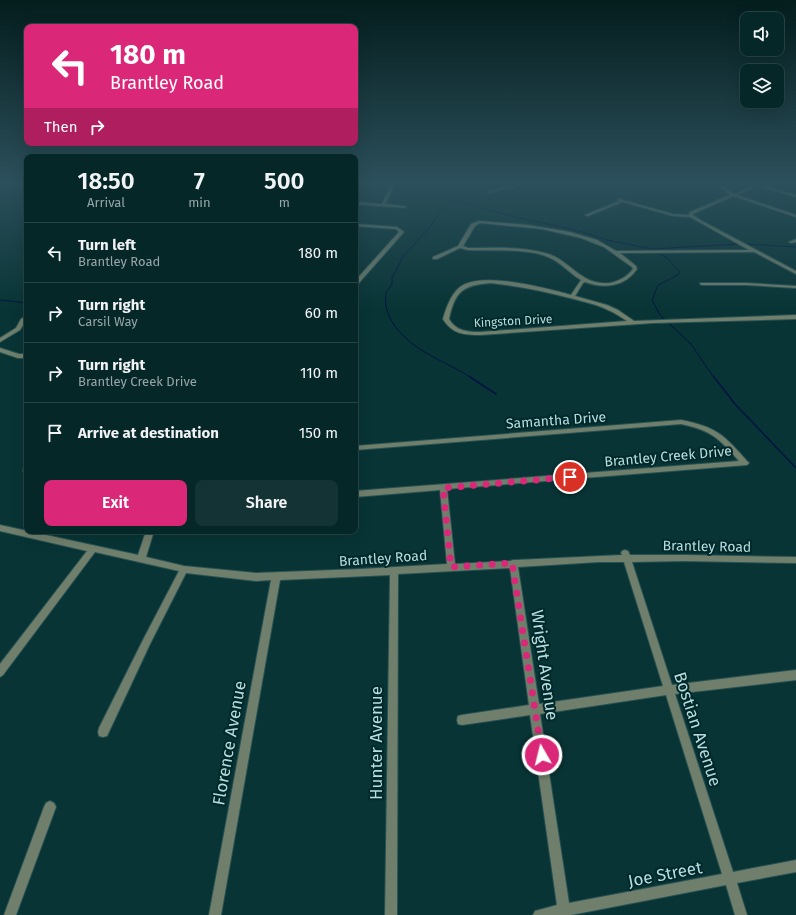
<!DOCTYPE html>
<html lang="en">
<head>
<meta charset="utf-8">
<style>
  body { margin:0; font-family:"Fira Sans",sans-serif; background:#143334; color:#f1f3f6; height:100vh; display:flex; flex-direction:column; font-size:15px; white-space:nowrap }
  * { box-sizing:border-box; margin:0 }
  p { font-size:13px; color:#98a5a8 }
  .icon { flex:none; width:22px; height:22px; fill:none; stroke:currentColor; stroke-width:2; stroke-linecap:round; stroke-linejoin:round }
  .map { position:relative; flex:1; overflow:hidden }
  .side { position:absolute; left:24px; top:154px; width:334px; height:380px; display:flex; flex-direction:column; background:#062728; border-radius:8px; box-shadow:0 4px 16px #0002,0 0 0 1px #274445 }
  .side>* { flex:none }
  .top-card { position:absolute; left:24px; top:24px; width:334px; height:122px; border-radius:8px; box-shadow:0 4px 16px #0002,0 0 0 1px #274445; background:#db2777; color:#fff; overflow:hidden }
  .tools { position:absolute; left:740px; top:12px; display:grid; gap:8px }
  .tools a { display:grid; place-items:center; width:44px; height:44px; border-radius:8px; background:#062728; box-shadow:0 4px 16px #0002,0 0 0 1px #274445; font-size:20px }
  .pin { position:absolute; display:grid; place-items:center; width:34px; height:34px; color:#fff; margin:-17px; border:2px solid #fff; border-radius:50%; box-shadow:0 1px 4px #0007 }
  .me { position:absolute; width:44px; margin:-22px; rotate:352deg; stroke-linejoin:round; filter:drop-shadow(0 0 3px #0008) }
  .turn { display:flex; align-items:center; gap:14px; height:84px; padding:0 20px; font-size:18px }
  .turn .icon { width:52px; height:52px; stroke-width:2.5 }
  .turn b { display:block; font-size:28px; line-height:34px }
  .then { display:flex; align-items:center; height:38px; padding:0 20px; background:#0003; gap:8px; font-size:15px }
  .eta { display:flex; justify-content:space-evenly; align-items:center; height:68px; text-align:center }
  .eta b { font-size:24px; font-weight:600; line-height:28px }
  .button { display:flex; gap:8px; margin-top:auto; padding:8px 20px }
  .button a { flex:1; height:46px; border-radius:8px; background:#db2777; color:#fff; font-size:16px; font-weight:600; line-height:46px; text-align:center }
  .button a+a { background:#143334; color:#f1f3f6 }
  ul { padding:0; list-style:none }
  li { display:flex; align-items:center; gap:12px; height:60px; padding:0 20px; border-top:1px solid #274445 }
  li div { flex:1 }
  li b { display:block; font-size:15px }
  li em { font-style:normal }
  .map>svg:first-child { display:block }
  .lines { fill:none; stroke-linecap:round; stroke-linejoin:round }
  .stream-far1 { stroke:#001342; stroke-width:1 }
  .stream { stroke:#001342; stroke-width:1.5 }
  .minor-casing { stroke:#285253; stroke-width:2 }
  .minor { fill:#707f6c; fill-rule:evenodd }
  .route { stroke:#db2777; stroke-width:7; stroke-dasharray:0 12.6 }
  .labels { text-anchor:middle; stroke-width:4; stroke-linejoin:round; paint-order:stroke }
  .far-street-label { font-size:12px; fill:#b8dcdd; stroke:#00292b }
  .street-label { font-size:14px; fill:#b8dcdd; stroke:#00292b }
  .near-street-label { font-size:17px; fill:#b8dcdd; stroke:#00292b }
</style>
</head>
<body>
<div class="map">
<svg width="796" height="915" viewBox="0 0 796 915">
  <rect width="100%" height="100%" fill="#083435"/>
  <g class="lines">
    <!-- stream-far1 -->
    <g class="stream-far1">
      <polyline points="442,182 455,200 463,203 515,217 576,230 607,240 652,249 667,258 680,272 678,275 658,285 652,300 660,315 691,344 714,378"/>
      <path d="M454,200L443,207L431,226L404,255L392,278V285L386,292C386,297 385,303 386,307C396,346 442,359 472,378"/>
      <polyline points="744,244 796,247"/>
      <polyline points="654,249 738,244"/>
      <polyline points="0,300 27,303"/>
    </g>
    <!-- stream -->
    <g class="stream">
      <polyline points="470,377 496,394"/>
      <polyline points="714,377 735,404 796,468"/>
    </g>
    <defs>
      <g id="minor">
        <path d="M355,182L389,184V182H393C395,189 389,197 385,204L404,206L406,207L404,208L355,204V202L382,204L389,189V186L355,184Z"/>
        <polygon points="527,182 534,182 488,193 486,192"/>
        <path d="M713,182H718L734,194L762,182H767L761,185L796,195V197L758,186L737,195L796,215V217L733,196L693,214V215L702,221L796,271V274L754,252L620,253L636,266L637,269C625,287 604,289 585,282L583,283L575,296L607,305L618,310L634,321L796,315V319L653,323L480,335C464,335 452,334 443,319C446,308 451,294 460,287C481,271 546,288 571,295L581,280C569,273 561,262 548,257C527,248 491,251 468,250L460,248L437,259H433V257L458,246L471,224L479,221L528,225L570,232L597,240L616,251L749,250L690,217L673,216L623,202L588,216L585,215L619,201L617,200L619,199L673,214L689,215L690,212L730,195ZM480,223L542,229L581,238L604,247L632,267L633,269C627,277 619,281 610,283C580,286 570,259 545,253C520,246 493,248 468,248L463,246L475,226ZM491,283C518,286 544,291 570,298C594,304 607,307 627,321L480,332C467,332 456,331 449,319C455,291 463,285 491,283Z"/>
        <polygon points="355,224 397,227 404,232 357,285 355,285 355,281 399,232 396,229 355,226"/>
        <polygon points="796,239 796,242 791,243 789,242"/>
        <polygon points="700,283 746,283 796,286 796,288 746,285 702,285 700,284"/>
        <polygon points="23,318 26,320 20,330 0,342 0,338 16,328 21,319"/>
        <polygon points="0,348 19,354 27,354 27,358 18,358 0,352"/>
        <path d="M681,420C717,427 724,435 747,461L749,463L747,465L447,489L455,564L510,561L513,560H516L622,555L621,553L622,551L625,550L628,551L630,555H685L796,557V563L685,561L632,562L672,685L796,670V680L675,694L733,872L796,860V872L737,883L747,915H735L726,885L571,915H533L535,911L557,905L530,715L462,725L458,724L457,720L458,716L462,715L529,705L510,568L398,574L397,915H385L390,575L280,580L221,915H209L271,580L256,581L186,573L150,644L107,736L103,737L99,736L98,732L99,728L144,638L179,571L95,552L3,675L0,677V664L87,551L0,531V525L138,555L146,531H154L146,557L184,566L256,573L361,569L447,564L440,490L355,497V491L739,461C720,439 711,430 681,424L355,450V446ZM599,562H624L663,686L539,704L518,567ZM666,695L722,874L569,903L540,714Z"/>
        <polygon points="27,466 27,474 23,471 24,467"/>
        <polygon points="50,801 54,803 56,807 16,915 4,915 44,807 46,803"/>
      </g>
    </defs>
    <!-- minor casing -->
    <use href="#minor" class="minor-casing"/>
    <!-- minor -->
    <use href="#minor" class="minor"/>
  </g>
  <!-- sky -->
  <linearGradient id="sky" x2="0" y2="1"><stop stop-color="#041d1d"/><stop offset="0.59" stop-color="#2c505c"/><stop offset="1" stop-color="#2c505c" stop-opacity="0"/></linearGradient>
  <rect width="796" height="310" fill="url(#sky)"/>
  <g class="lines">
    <!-- route -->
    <polyline class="route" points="542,755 512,563 451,567 443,488 570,477"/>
  </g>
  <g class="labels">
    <!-- far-street labels -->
    <g class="far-street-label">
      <text transform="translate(513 321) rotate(-3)" y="4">Kingston Drive</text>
    </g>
    <!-- street labels -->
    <g class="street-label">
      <text transform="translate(556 420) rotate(-4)" y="5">Samantha Drive</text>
      <text transform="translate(668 456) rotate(-5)" y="5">Brantley Creek Drive</text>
      <text transform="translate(707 546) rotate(1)" y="5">Brantley Road</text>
      <text transform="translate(383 558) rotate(-4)" y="5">Brantley Road</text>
    </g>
    <!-- near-street labels -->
    <g class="near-street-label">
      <text transform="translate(545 665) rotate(82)" y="6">Wright Avenue</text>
      <text transform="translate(698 729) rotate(72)" y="6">Bostian Avenue</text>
      <text transform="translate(229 743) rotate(-80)" y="6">Florence Avenue</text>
      <text transform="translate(376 743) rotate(-90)" y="6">Hunter Avenue</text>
      <text transform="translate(665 874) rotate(-11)" y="6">Joe Street</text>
    </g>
  </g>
</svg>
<div class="tools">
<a><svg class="icon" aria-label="sound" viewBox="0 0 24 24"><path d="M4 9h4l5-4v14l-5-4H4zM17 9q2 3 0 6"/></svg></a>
<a><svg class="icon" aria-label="layers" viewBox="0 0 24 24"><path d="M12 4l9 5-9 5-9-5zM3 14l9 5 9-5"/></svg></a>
</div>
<div class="pin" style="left:570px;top:477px;background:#d93025"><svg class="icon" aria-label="arrive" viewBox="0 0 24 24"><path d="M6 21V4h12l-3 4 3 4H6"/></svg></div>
<svg class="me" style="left:542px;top:755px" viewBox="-20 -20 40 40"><circle r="17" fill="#db2777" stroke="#fff" stroke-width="3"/><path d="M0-11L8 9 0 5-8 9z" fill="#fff"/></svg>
<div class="top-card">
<div class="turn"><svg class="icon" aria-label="left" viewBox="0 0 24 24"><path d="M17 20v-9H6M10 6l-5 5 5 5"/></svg><div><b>180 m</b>Brantley Road</div></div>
<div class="then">Then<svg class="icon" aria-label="right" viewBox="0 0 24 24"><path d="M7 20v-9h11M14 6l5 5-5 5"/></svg></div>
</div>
<section class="side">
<div class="eta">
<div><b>18:50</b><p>Arrival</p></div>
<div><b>7</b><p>min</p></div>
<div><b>500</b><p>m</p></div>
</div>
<ul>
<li><svg class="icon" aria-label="left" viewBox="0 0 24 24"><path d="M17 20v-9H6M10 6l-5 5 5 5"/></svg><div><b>Turn left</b><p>Brantley Road</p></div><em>180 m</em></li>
<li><svg class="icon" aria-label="right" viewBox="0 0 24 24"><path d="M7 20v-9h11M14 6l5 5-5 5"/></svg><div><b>Turn right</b><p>Carsil Way</p></div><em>60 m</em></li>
<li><svg class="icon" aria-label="right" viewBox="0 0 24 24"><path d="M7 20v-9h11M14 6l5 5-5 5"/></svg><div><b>Turn right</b><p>Brantley Creek Drive</p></div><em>110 m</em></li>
<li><svg class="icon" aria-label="arrive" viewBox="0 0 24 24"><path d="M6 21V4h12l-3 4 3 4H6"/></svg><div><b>Arrive at destination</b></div><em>150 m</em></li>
</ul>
<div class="button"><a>Exit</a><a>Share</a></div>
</section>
</div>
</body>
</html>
